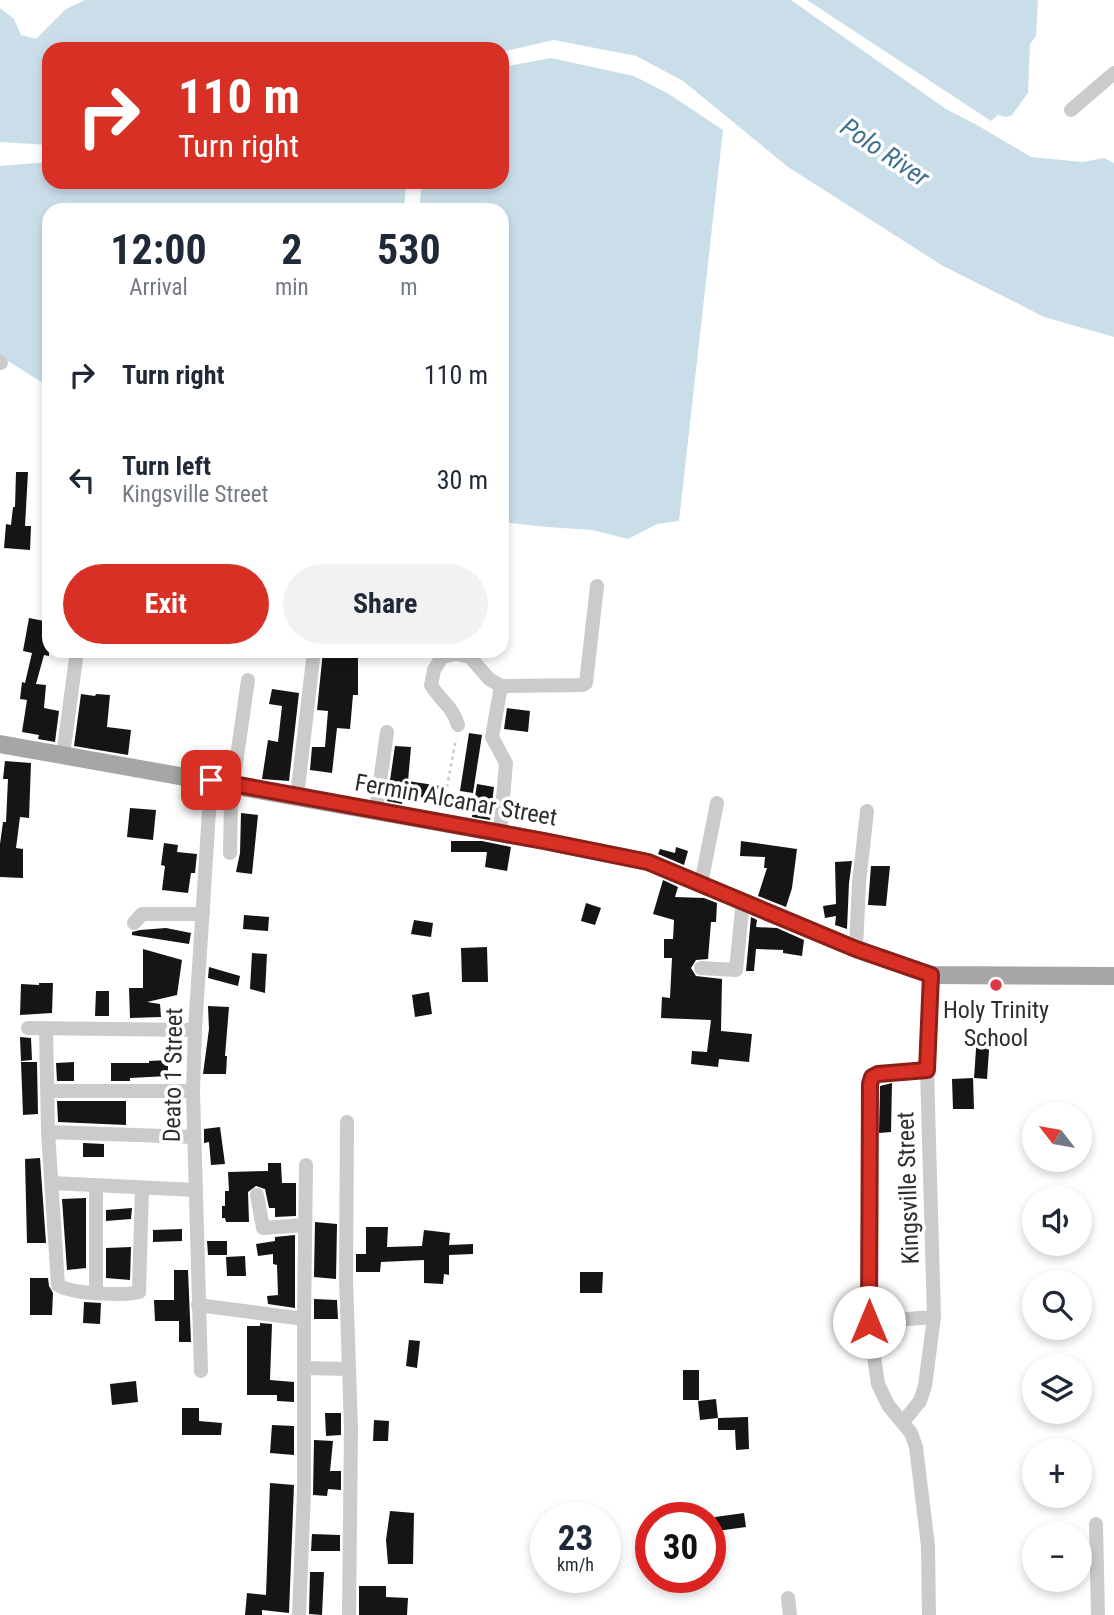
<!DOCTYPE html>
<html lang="en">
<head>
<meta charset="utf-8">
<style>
  body { margin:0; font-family:"Roboto Condensed",sans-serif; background:#f2f2f3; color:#1f2937; height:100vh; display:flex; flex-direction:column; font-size:26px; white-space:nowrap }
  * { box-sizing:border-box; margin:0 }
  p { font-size:23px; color:#747a83 }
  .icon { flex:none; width:38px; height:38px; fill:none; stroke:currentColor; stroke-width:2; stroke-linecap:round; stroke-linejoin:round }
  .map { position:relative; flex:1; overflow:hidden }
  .panel { position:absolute; left:42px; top:203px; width:467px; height:455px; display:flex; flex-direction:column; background:#fff; border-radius:21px; box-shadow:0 4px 10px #0003 }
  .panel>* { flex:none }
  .banner { position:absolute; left:42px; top:42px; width:467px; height:147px; border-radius:21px; box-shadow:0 4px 10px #0003; background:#d93025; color:#fff; overflow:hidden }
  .needle { width:46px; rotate:301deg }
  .tools { position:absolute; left:1022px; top:1102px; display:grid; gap:14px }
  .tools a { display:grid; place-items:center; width:70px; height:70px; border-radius:50%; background:#fff; box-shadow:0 4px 10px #0003; font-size:35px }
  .speed { position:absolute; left:530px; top:1502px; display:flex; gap:14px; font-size:35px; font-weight:700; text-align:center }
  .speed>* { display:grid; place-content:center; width:91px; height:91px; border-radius:50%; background:#fff; box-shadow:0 4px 10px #0003; line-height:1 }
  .speed small { font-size:18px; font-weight:400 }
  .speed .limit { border:10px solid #d22; background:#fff; color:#111 }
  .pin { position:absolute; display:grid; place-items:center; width:60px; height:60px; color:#fff; margin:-30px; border-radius:14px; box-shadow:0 4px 10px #0006 }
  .me { position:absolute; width:77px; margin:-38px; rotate:0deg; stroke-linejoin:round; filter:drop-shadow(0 0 5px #0008) }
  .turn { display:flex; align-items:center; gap:24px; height:147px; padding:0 21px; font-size:32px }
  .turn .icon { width:91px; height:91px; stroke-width:2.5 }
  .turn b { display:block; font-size:49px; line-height:60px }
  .eta { display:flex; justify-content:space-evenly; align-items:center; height:119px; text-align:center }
  .eta b { font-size:42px; font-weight:700; line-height:49px }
  .cta { display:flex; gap:14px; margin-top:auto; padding:14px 21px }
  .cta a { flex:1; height:80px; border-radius:42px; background:#d93025; color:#fff; font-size:28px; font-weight:700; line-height:80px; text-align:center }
  .cta a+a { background:#f2f2f3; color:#1f2937 }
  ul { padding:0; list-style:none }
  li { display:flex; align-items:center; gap:21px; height:105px; padding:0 21px }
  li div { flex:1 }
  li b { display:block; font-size:26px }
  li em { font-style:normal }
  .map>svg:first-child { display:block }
  .water { fill:#cadeea }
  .building { fill:#151515 }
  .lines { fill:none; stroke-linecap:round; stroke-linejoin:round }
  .path { stroke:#cbcbcb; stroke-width:2.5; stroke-dasharray:3.5 3.5; stroke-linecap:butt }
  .minor { stroke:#cbcbcb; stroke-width:14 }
  .major { stroke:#a6a6a6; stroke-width:18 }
  .route-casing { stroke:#8d1f18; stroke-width:18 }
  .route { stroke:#d93025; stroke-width:12 }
  .poi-dot { fill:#dd3948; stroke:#fff; stroke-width:2.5 }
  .labels { text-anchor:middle; stroke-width:7; stroke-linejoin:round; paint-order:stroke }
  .street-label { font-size:24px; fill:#2e2e2e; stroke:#fff }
  .poi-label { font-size:24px; fill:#2e2e2e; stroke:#fff }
  .water-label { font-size:26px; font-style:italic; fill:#40708d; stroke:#fff }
</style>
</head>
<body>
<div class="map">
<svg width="1114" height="1615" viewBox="0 0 1114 1615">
  <rect width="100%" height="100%" fill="#fff"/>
  <!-- water -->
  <g class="water">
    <polygon points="85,0 791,0 946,109 977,125 1031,157 1082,162 1104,158 1114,163 1114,337 1044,317 943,266 788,167 683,81 636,56 554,40 502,52 502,49 49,49 49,145 0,142 0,8 14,19 21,35 36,39 66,9"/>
    <polygon points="807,0 1038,0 1036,36 1030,44 1028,93 1012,115 1006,117 998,115 991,121"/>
    <polygon points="551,58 634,76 669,94 723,130 679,521 657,524 628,539 592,530 547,527 502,522 502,210 419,210 422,182 502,182 502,67"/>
    <polygon points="49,162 49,182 406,182 404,210 49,210 49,387 0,356 0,166"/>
  </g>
  <!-- building -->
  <g class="building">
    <polygon points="16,472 28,472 25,526 31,526 30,550 4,548 6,524 11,525 13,507 15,507"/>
    <polygon points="29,618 49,622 49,656 44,655 36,684 46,685 44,708 59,711 55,742 38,739 39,735 22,732 27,700 20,699 22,682 25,683 32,653 23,651"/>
    <polygon points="323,651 358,651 358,695 353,695 350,729 337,728 332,773 310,770 312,747 325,747 328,711 317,710"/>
    <polygon points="272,689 299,693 289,781 262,779 268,740 278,742 282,706 269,704"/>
    <polygon points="81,694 95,696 96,694 110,695 107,727 131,730 128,755 74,746"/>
    <polygon points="507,708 530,711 528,732 504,729"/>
    <polygon points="469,733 482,735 473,793 460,791"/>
    <polygon points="395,746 411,747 408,781 440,786 438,800 403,794 402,804 387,801"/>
    <polygon points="5,761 31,763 29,818 20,817 16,848 23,849 23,878 0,877 0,844 3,822 6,822 8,779 3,779"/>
    <polygon points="477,784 494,787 490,820 472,817"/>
    <polygon points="130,808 156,810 153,840 127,837"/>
    <polygon points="241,813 258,815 252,874 236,872 240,853"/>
    <polygon points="451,841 482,841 511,847 507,871 485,867 487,852 451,852"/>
    <polygon points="741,841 797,849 792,888 786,907 758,896 767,868 764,868 765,857 740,856"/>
    <polygon points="164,843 178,845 177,852 197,854 195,873 191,873 188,893 162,890 165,866 161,865"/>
    <polygon points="676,847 688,851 684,865 658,854 660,849 675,853"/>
    <polygon points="852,861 849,883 847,929 835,925 836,916 825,918 823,906 836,904 835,862"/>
    <polygon points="871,866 890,866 886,906 868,905"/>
    <polygon points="663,880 678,887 675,897 704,898 717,903 716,922 711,922 708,959 696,960 691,968 696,976 722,979 721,1031 752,1034 749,1062 719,1059 718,1067 691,1064 692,1051 707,1052 711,1020 661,1018 662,997 670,998 672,958 664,958 664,939 673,939 674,920 653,914"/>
    <polygon points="586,903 601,908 595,925 581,921"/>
    <polygon points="244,915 269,917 268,931 243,929"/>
    <polygon points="751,917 757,920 756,927 777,928 804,940 802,956 783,953 783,950 756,949 754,971 746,971"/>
    <polygon points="414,920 433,923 431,937 411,934"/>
    <polygon points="166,928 191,933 189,944 132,935 132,932 140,930"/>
    <polygon points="487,947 488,982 462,982 461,948"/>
    <polygon points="143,949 182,960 177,995 147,1002 160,1004 161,1017 130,1018 129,988 143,988"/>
    <polygon points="252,953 267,954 265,993 250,989"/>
    <polygon points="209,967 240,976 238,986 208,978"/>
    <polygon points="39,983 53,983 52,1013 20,1015 21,984 39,985"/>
    <polygon points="96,991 109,991 109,1016 95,1016"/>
    <polygon points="429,992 432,1014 415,1017 412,995"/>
    <polygon points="208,1006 229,1007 225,1056 227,1056 226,1074 203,1074 209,1029"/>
    <polygon points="977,1035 990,1036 987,1079 974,1078"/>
    <polygon points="20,1037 31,1038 32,1060 21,1061"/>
    <polygon points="168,1060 168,1076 130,1078 130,1081 111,1081 111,1063 149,1063 149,1061"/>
    <polygon points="21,1062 37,1062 38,1114 23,1115"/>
    <polygon points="74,1062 74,1081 57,1081 56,1063"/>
    <polygon points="973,1078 974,1109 953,1109 952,1079"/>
    <polygon points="892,1083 891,1132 879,1133 880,1086"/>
    <polygon points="57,1101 126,1101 126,1125 58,1122"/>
    <polygon points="220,1127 225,1164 211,1165 209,1142 204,1143 204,1129"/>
    <polygon points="83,1143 104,1144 104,1157 83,1157"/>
    <polygon points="40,1158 46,1243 27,1243 25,1159"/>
    <polygon points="268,1163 281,1163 282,1183 296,1183 296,1216 275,1217 275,1208 269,1208 265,1189 256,1186 248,1192 249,1222 226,1222 225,1218 222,1218 222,1206 225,1206 225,1191 229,1191 228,1172 268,1171"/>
    <polygon points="86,1198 86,1268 67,1270 62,1199"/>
    <polygon points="132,1208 131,1219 106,1221 106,1210"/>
    <polygon points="315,1222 337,1224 336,1279 314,1277"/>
    <polygon points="366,1227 388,1227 387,1247 422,1246 424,1230 450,1233 449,1245 473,1244 473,1254 449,1255 449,1275 444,1274 443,1284 424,1283 424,1260 381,1262 380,1272 356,1272 356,1254 366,1254"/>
    <polygon points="182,1229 182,1241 153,1242 153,1230"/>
    <polygon points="295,1235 295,1308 268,1304 267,1296 278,1295 277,1265 273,1264 273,1254 258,1256 256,1244 275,1241 275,1237"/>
    <polygon points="207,1241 227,1241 227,1255 208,1255"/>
    <polygon points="131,1247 130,1280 106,1278 106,1248"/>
    <polygon points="245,1256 246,1276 227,1276 226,1257"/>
    <polygon points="174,1270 188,1270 191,1342 179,1342 179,1321 155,1321 154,1300 174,1300"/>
    <polygon points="580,1272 603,1272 602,1293 580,1293"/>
    <polygon points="30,1278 48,1278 49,1286 53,1293 52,1315 30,1315"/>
    <polygon points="314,1299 337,1300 338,1319 314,1319"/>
    <polygon points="84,1302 101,1303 100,1324 83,1323"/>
    <polygon points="260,1323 272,1324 270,1380 294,1382 294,1402 277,1401 277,1395 247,1395 247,1326 260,1326"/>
    <polygon points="409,1340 420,1341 417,1368 406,1366"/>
    <rect x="683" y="1370" width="16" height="30"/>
    <polygon points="136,1381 138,1402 112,1405 110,1384"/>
    <polygon points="716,1399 718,1418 700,1420 698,1401"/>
    <polygon points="182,1408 199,1408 199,1421 222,1423 221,1435 182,1435"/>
    <polygon points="325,1413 341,1413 341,1435 326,1436"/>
    <polygon points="748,1417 749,1449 736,1450 735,1430 718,1430 718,1418"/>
    <polygon points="374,1420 389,1421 388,1441 373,1441"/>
    <polygon points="272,1425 294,1426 294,1455 270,1453"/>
    <polygon points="314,1440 333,1441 330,1471 341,1471 341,1490 328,1489 327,1496 313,1495"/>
    <polygon points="270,1483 294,1485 289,1613 262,1610 262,1615 245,1615 247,1593 266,1595"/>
    <polygon points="390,1511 414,1513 413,1564 388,1564 386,1540"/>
    <polygon points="744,1513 746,1527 717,1531 715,1517"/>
    <polygon points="312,1534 340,1535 340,1551 311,1551"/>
    <polygon points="310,1572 324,1572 322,1615 309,1614"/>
    <polygon points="359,1586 386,1586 386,1597 408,1598 407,1615 359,1615"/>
  </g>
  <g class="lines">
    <!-- path -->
    <polyline class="path" points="443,808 456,739"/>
    <!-- minor -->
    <g class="minor">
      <polyline points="1071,110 1114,73"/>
      <polyline points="0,362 1,363"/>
      <path d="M458,725C452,705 441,702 431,685L434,670L442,657L456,654L470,657L489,679L501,686L583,685L586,683L597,586"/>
      <polyline points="63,755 77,651"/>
      <polyline points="297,796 314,651"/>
      <polyline points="376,810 387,732"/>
      <polyline points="500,833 506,763 492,737 501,686"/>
      <polyline points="230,853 231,798 248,680"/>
      <polyline points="701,884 717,803"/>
      <polyline points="134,923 142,914 203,914"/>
      <polyline points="856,949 859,883 867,811"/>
      <polyline points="701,968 736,970 743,900"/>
      <polyline points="28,1028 195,1030"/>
      <path d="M46,1028L48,1132L58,1285C71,1294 124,1296 139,1292L142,1188"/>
      <polyline points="927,1070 878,1074 872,1078 870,1084 869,1322 878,1384 888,1405 911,1433 916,1447 928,1546 929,1615"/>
      <polyline points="49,1091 193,1091"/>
      <polyline points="347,1122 346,1279 351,1428 349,1615"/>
      <polyline points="48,1132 194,1137"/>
      <polyline points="52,1183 196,1190"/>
      <polyline points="96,1186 96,1293"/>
      <polyline points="257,1195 263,1228 305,1225"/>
      <polyline points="198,1305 304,1319"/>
      <polyline points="869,1322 934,1317 927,1070 931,975"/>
      <polyline points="305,1368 349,1369"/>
      <polyline points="201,1371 193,1091 195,1030 211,780"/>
      <polyline points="903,1422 920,1401 925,1386 934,1317"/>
      <polyline points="1096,1524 1098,1615"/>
      <polyline points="788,1598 790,1615"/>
      <polyline points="299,1615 304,1491 304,1319 306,1165"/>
    </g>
    <!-- major -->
    <polyline class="major" points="0,744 544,841 648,862 856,949 931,975 1114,976"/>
  </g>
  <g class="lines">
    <defs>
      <polyline id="route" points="211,780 544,841 648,862 856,949 931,975 927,1070 878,1074 872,1077 870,1084 869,1322"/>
    </defs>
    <!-- route casing -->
    <use href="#route" class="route-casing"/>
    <!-- route -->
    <use href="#route" class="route"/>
  </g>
  <!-- markers -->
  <circle class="poi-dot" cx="996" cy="985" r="7"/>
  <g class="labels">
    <!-- street labels -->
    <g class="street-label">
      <text transform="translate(456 800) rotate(10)" y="8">Fermin Alcanar Street</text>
      <text transform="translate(173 1075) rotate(-89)" y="8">Deato 1 Street</text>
      <text transform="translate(908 1188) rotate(-92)" y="8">Kingsville Street</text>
    </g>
    <!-- poi labels -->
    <g class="poi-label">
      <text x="996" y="1018">Holy Trinity<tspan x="996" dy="28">School</tspan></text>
    </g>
    <!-- water labels -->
    <g class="water-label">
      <text transform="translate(885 152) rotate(34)" y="9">Polo River</text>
    </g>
  </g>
</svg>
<div class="tools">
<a><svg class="needle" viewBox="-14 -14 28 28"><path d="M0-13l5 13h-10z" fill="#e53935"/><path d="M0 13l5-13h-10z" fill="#747a83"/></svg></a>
<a><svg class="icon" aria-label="sound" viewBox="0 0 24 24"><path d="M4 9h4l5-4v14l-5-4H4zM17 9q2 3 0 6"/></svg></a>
<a><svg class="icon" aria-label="search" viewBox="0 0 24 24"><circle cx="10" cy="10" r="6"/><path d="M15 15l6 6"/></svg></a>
<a><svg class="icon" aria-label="layers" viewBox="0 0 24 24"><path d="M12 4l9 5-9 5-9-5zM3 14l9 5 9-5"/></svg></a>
<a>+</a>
<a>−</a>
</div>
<div class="speed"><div>23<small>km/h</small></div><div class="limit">30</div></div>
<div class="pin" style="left:211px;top:780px;background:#d93025"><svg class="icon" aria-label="arrive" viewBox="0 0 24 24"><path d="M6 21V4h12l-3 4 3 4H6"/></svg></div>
<svg class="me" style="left:869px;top:1322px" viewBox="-20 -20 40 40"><circle r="19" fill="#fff"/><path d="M0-13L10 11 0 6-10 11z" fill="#d93025"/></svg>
<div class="banner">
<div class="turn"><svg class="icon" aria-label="right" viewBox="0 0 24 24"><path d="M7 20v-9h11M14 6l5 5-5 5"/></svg><div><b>110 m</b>Turn right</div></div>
</div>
<section class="panel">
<div class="eta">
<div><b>12:00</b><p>Arrival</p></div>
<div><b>2</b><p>min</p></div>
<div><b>530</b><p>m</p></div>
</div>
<ul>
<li><svg class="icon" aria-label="right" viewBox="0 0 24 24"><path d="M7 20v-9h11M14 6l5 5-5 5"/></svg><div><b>Turn right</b></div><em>110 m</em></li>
<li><svg class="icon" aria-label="left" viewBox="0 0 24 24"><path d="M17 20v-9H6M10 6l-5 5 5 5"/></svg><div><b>Turn left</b><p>Kingsville Street</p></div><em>30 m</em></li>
</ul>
<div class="cta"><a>Exit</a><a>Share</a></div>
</section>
</div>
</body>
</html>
